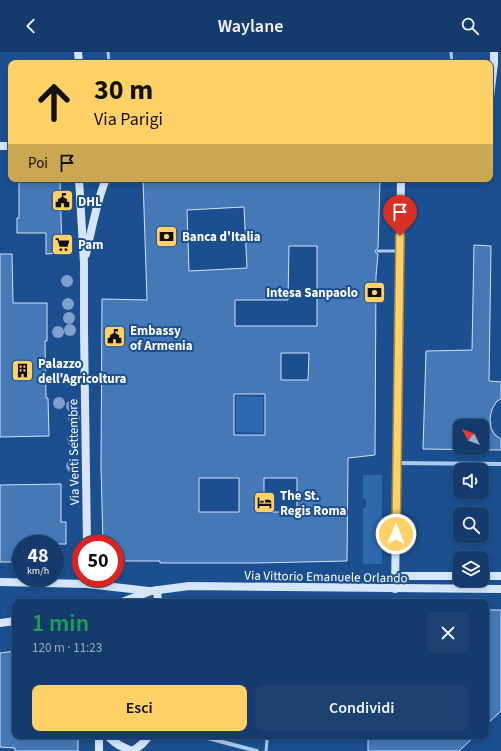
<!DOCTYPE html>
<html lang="it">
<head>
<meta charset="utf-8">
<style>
  body { margin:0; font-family:"Source Sans 3",sans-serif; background:#1d4271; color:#f1f3f6; height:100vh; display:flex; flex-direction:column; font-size:15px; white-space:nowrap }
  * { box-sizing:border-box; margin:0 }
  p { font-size:13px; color:#9dadc1 }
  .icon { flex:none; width:22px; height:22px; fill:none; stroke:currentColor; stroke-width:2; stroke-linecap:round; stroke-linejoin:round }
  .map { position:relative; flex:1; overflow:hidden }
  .drawer { position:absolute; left:12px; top:547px; width:477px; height:140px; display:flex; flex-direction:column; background:#143b6b; border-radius:8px; box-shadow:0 2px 6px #0003,0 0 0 1px #33557e }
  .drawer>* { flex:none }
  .hud { position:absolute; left:8px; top:8px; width:485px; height:122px; border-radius:8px; box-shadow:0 2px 6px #0003,0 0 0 1px #33557e; background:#ffd166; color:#111; overflow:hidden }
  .needle { width:26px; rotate:311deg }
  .tools { position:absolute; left:453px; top:367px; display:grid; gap:8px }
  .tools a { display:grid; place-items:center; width:36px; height:36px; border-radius:8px; background:#143b6b; box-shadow:0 2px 6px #0003,0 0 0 1px #33557e; font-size:20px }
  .speed { position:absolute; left:12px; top:483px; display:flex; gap:8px; font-size:20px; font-weight:700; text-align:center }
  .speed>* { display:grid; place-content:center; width:52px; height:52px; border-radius:50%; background:#143b6b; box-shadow:0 2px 6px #0003,0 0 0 1px #33557e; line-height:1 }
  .speed small { font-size:10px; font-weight:400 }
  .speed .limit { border:6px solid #d22; background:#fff; color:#111 }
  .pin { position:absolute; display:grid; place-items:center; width:34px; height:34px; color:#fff; margin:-41px -17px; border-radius:50% 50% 50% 0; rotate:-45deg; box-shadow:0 0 4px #0007 }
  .pin .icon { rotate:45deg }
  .me { position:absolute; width:44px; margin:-22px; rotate:1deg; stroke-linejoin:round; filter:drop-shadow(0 0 3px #0008) }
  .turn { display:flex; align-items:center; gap:14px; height:84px; padding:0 20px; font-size:18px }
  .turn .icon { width:52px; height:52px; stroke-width:2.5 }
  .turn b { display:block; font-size:28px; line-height:34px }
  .then { display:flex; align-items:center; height:38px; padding:0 20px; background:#0003; gap:8px; font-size:15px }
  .round { display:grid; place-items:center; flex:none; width:42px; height:42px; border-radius:8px; background:#1d4271 }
  .head { display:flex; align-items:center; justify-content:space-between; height:68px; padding:0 20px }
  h1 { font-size:24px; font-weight:600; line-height:30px; color:#1e9e55 }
  .button { display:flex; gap:8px; margin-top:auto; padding:8px 20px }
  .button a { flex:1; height:46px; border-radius:8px; background:#ffd166; color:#111; font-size:16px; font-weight:600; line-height:46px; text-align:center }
  .button a+a { background:#1d4271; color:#f1f3f6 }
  header { display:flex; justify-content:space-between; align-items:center; height:52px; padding:0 20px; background:#143b6b; font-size:18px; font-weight:600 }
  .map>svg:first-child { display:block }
  .green { fill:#2e69ad }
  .building { fill:#4478b7; stroke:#cfe3fa; fill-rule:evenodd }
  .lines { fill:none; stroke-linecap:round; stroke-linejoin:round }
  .lane { stroke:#a9c9ee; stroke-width:3 }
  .street { stroke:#a9c9ee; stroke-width:4 }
  .secondary { stroke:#d6e6fa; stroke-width:8 }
  .tree { fill:#7ea0ca }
  .route-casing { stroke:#a68842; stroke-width:10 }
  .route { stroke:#ffd166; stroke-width:7 }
  .labels { text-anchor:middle; stroke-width:4; stroke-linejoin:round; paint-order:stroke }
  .poi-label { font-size:13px; font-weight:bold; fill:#fff; stroke:#1b4f8f; text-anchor:start }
  .street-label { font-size:13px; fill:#fff; stroke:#1b4f8f }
</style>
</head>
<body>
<header><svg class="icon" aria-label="back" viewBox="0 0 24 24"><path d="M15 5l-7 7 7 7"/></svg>Waylane<svg class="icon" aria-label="search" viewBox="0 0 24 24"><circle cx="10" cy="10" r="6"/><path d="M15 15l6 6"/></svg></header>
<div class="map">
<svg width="501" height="699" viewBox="0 0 501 699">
  <rect width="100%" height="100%" fill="#1b4f8f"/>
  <!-- green -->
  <g class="green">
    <polygon points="236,344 263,345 263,381 236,380"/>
    <polygon points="363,423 382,423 382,512 363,512 363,456 366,456 366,447 363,447"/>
  </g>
  <!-- building -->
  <g class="building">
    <polygon points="19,127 60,127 62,201 46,202 46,181 17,181 17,166 19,166"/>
    <path d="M143,127H380L378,196L375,199L376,201L378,202L376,224L375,403L348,406L347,509L256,511H160V509H115V492H103L101,415L102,247L147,248ZM244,155L247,216L189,219L187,158ZM289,194H317V274H235V248H288ZM281,301H309L308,328H281ZM234,342H265V383H234ZM199,426H239V460H199ZM264,426H297V460H264Z"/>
    <path d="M474,193L491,194L489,329L501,330V347L497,349L492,357L490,366L491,376L495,383L501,387V398L423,397L426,299L472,298ZM460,374H482V396H460Z"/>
    <polygon points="0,202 12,202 13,251 47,251 47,289 45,289 46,346 48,346 49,384 0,385"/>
    <polygon points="61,432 61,470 66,470 66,492 21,492 21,510 0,510 0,433"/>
    <polygon points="486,558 501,558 501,659 486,673"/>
    <polygon points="15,599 15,684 78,684 78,699 15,699 15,696 0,695 0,601"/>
    <polygon points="368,684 475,684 459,699 368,699"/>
  </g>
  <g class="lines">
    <!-- lane -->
    <g class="lane">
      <polyline points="108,0 109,11"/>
      <polyline points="451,0 452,11"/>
      <polyline points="378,199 400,199"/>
      <polyline points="265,684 267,689 266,699"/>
    </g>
    <!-- street -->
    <g class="street">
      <polyline points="397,411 501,412"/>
      <polyline points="200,684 257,699"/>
    </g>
    <!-- secondary -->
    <g class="secondary">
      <polyline points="78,0 79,11"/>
      <polyline points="490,45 494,11 494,0"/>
      <polyline points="0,94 11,94"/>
      <polyline points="79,127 84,211 84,278 87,492"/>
      <path d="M86,202C92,177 96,151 106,127"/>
      <polyline points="396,524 460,524"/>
      <polyline points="482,524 501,524"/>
      <polyline points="0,530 87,532 149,539"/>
      <polyline points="395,537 401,127"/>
      <polyline points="157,538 158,550"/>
      <polyline points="122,550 151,539 189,534 501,537"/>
      <polyline points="0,571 15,569"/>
      <polyline points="99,684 99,699"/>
      <path d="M108,684C115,692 123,696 133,699"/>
      <polyline points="133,699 142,692 149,684"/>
    </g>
  </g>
  <!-- trees -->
  <g class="tree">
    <circle cx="67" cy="229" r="6"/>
    <circle cx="68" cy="252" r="6"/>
    <circle cx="69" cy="266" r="6"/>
    <circle cx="70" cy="278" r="6"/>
    <circle cx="58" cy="280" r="6"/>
    <circle cx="59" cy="351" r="6"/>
    <circle cx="72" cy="354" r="6"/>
    <circle cx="74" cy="366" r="6"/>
    <circle cx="73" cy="388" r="6"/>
    <circle cx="72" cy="414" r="6"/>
  </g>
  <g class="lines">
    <defs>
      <polyline id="route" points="396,482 400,184"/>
    </defs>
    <!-- route casing -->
    <use href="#route" class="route-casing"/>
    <!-- route -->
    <use href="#route" class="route"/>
  </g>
  <!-- icons -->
  <defs>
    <symbol id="civic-square" viewBox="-11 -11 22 22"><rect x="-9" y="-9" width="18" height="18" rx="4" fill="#ffd166" stroke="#1b4f8f"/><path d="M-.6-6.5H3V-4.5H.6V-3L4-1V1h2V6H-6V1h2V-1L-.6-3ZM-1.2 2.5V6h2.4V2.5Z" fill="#111"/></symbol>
    <symbol id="bank-square" viewBox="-11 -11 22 22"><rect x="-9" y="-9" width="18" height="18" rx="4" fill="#ffd166" stroke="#1b4f8f"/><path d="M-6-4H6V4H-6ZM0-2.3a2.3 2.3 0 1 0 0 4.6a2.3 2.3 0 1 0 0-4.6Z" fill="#111"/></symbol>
    <symbol id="supermarket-square" viewBox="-11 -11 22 22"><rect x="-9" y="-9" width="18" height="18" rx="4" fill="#ffd166" stroke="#1b4f8f"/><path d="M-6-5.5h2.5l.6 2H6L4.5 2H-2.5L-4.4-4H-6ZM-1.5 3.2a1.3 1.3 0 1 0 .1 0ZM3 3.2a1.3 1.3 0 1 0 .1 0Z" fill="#111"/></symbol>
    <symbol id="building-square" viewBox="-11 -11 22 22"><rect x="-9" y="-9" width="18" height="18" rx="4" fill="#ffd166" stroke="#1b4f8f"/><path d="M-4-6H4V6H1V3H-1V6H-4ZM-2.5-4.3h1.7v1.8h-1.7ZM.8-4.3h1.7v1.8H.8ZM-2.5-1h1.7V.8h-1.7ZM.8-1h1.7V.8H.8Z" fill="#111"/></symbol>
    <symbol id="hotel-square" viewBox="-11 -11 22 22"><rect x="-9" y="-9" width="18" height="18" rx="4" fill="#ffd166" stroke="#1b4f8f"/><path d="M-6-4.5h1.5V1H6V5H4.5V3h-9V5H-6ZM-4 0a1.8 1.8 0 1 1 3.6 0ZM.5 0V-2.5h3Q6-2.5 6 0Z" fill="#111"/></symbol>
  </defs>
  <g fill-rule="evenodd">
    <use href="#civic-square" x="50" y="136" width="25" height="25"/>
    <use href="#bank-square" x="154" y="172" width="25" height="25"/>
    <use href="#supermarket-square" x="50" y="180" width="25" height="25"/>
    <use href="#bank-square" x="362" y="228" width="25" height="25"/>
    <use href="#civic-square" x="102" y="272" width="25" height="25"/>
    <use href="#building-square" x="10" y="306" width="25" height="25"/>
    <use href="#hotel-square" x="252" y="438" width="25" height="25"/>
  </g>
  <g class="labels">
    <!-- poi labels -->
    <g class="poi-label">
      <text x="78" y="154">DHL</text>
      <text x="182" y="189">Banca d'Italia</text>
      <text x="78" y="197">Pam</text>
      <text x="358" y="245" text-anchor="end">Intesa Sanpaolo</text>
      <text x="130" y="283">Embassy<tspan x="130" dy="15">of Armenia</tspan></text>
      <text x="38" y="316">Palazzo<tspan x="38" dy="15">dell'Agricoltura</tspan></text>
      <text x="280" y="448">The St.<tspan x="280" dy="15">Regis Roma</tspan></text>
    </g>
    <!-- street labels -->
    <g class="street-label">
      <text transform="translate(73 400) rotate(-91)" y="5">Via Venti Settembre</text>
      <text transform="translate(326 524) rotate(1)" y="5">Via Vittorio Emanuele Orlando</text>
    </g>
  </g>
</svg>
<div class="tools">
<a><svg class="needle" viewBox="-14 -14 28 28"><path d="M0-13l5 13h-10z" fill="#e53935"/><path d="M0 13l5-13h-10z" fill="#9dadc1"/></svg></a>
<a><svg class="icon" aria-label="sound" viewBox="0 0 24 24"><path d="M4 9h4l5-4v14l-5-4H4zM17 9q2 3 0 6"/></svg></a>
<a><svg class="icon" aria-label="search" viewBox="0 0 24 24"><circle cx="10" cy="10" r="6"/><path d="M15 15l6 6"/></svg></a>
<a><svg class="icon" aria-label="layers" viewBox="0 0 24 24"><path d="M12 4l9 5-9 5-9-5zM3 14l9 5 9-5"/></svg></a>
</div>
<div class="speed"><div>48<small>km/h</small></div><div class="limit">50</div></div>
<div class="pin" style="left:400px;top:184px;background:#d93025"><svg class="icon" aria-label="arrive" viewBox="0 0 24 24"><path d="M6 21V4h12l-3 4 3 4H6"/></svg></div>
<svg class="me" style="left:396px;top:482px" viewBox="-20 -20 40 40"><circle r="17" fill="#ffd166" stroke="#fff" stroke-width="3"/><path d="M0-11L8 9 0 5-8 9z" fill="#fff"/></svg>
<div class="hud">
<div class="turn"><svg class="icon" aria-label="ahead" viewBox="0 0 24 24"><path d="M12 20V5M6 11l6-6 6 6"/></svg><div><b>30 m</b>Via Parigi</div></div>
<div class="then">Poi<svg class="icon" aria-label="arrive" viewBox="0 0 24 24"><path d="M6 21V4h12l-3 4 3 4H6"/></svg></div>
</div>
<section class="drawer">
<div class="head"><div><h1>1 min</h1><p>120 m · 11:23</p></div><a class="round"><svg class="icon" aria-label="close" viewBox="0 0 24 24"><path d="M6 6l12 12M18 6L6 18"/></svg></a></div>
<div class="button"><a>Esci</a><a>Condividi</a></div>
</section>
</div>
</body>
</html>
